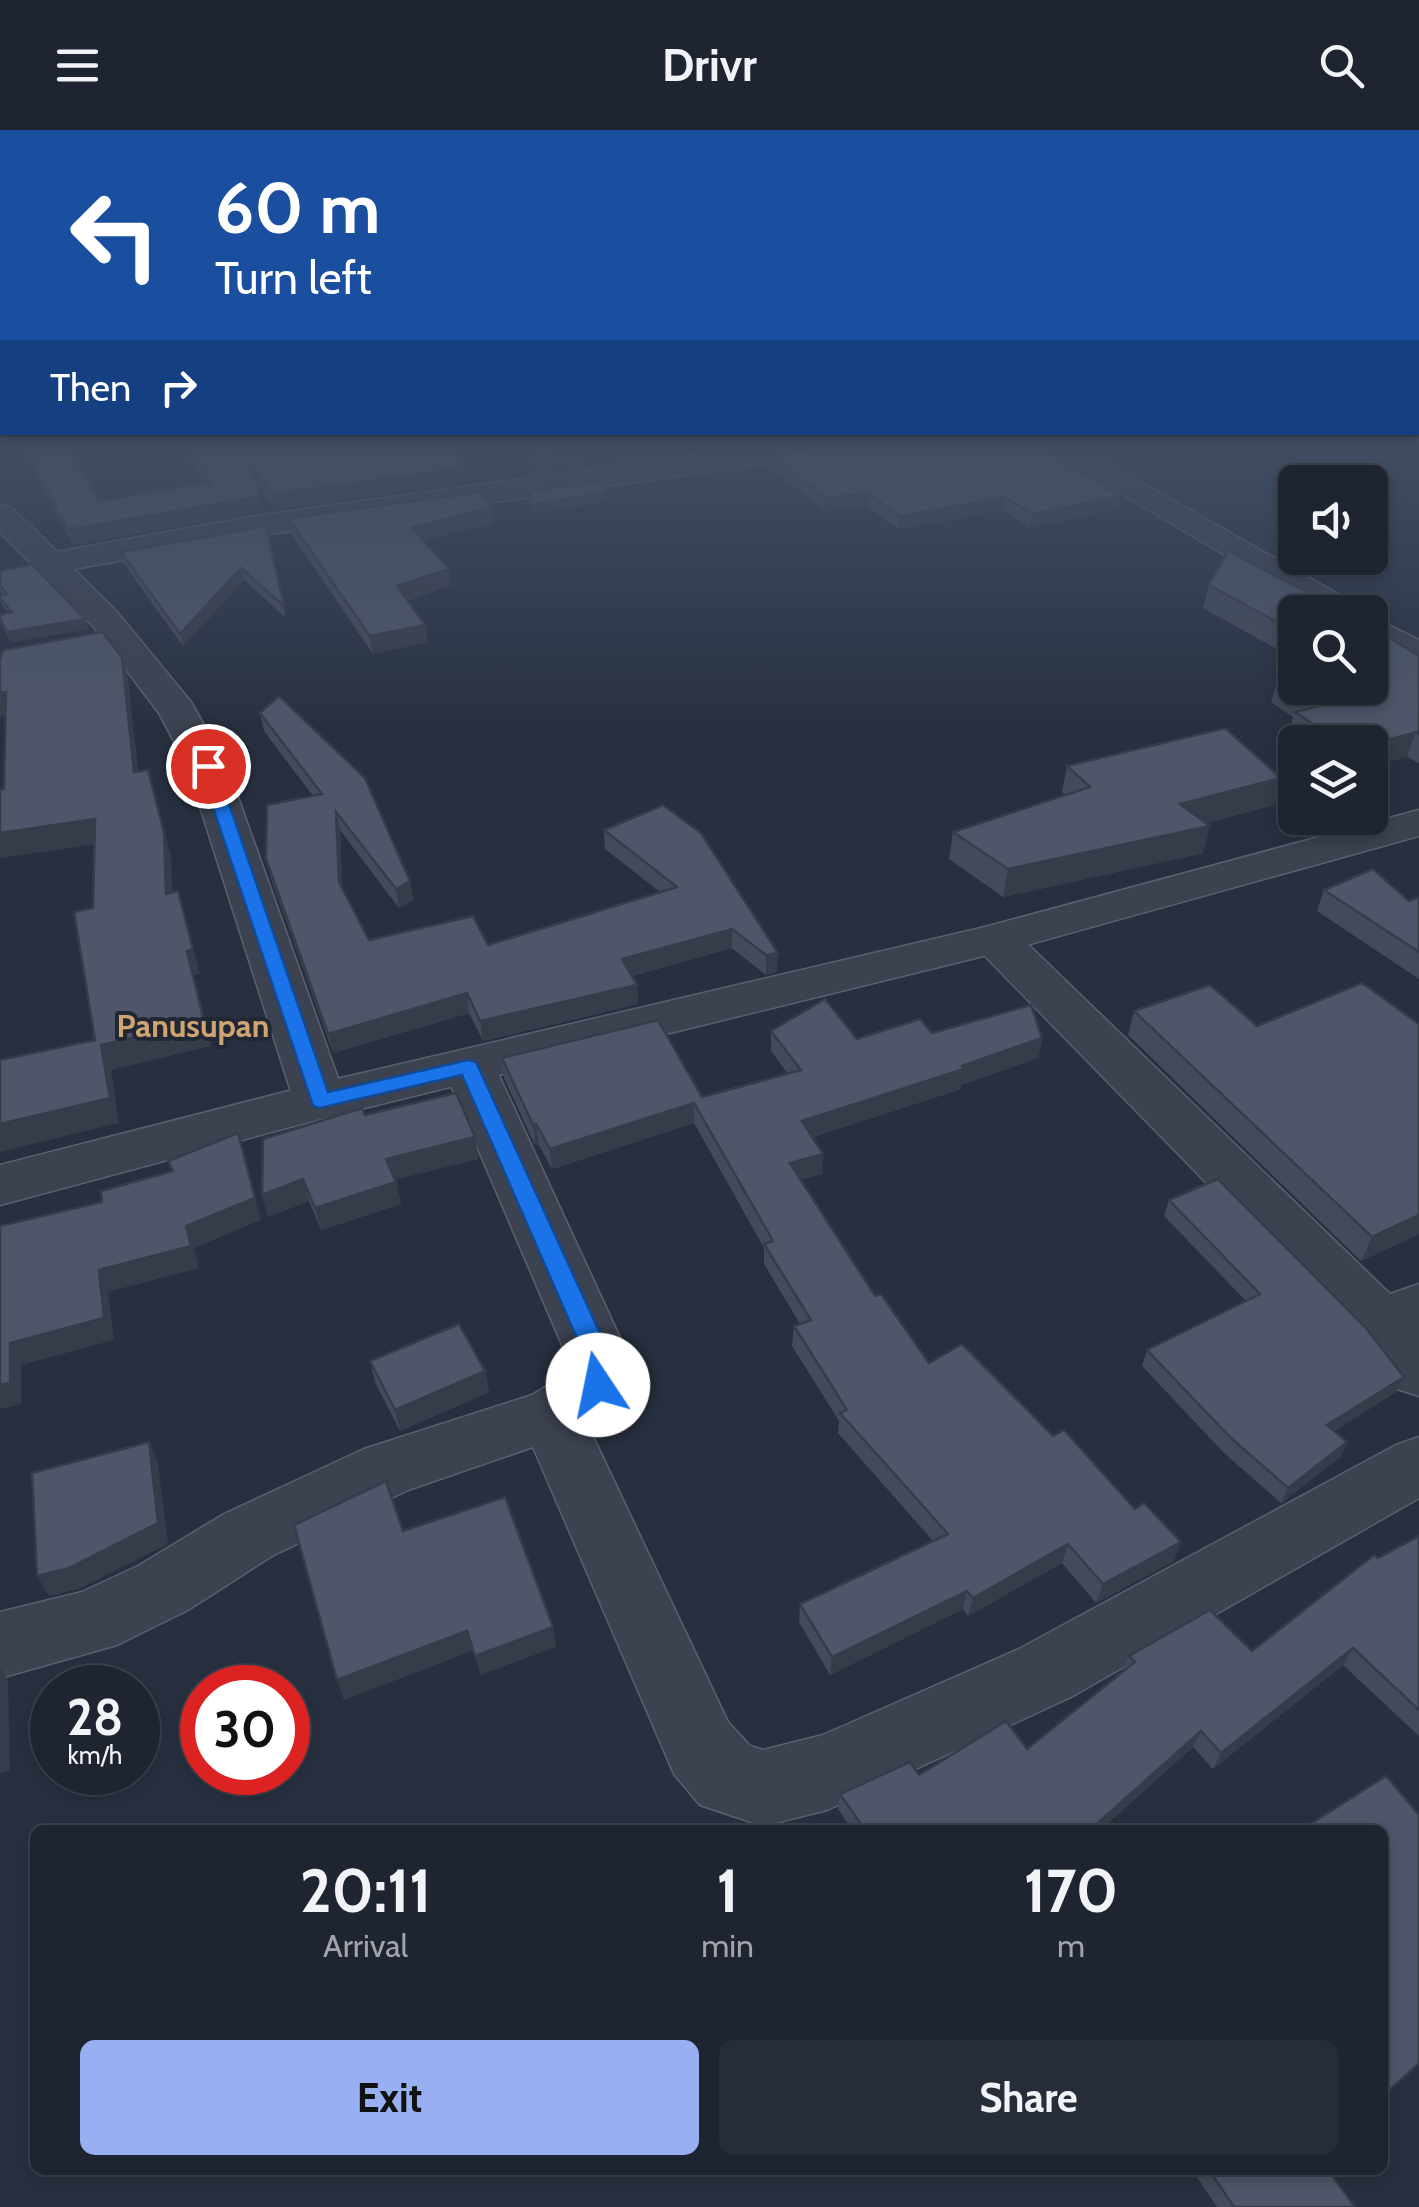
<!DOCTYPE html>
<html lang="en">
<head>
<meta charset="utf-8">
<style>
  body { margin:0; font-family:Cabin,sans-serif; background:#262c38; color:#f1f3f6; height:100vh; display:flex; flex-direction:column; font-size:38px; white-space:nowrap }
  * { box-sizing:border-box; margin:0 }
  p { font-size:32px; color:#a1a4ab }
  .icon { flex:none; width:55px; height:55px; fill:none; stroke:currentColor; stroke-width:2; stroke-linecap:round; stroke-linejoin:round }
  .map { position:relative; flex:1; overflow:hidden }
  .details { position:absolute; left:30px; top:1695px; width:1358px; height:350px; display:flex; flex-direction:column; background:#1e2430; border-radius:15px; box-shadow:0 5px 15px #0003,0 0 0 2px #3c414c }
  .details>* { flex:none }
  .banner { position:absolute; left:0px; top:0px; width:1420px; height:305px; box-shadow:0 5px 15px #0003,0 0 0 2px #3c414c; background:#1a4fa0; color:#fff; overflow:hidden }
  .fabs { position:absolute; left:1278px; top:335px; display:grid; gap:20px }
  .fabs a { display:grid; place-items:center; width:110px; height:110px; border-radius:15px; background:#1e2430; box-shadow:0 5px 15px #0003,0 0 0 2px #3c414c; font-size:50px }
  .speed { position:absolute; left:30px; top:1535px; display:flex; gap:20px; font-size:50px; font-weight:700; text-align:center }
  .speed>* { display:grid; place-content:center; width:130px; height:130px; border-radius:50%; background:#1e2430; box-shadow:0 5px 15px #0003,0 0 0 2px #3c414c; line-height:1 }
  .speed small { font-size:25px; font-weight:400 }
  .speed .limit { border:15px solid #d22; background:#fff; color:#111 }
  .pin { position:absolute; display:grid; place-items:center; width:85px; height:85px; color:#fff; margin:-42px; border:5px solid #fff; border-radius:50%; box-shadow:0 2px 10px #0007 }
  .me { position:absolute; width:110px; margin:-55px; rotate:349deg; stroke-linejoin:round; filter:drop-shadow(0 0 8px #0008) }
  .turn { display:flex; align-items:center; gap:35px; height:210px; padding:0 50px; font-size:45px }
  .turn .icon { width:130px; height:130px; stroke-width:2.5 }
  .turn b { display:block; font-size:70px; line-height:85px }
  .then { display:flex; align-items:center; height:95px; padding:0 50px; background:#0003; gap:20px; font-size:38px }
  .eta { display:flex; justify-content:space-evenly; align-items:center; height:170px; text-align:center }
  .eta b { font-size:60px; font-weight:700; line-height:70px }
  .primary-button { display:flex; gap:20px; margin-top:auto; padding:20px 50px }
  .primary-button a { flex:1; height:115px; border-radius:15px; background:#98b0f1; color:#111; font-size:40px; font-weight:700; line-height:115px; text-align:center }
  .primary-button a+a { background:#262c38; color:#f1f3f6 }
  header { display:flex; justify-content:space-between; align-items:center; height:130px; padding:0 50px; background:#1e2430; font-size:45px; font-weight:700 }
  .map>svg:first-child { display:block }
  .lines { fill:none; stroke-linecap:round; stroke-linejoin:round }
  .minor-casing { stroke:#5a606d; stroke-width:3 }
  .tertiary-casing { stroke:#5a606d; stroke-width:3 }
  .minor { fill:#3c4250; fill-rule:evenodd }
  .tertiary { fill:#3c4250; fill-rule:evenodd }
  .wall { fill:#444a5a }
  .shaded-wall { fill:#373c4a }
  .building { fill:#4f5669; stroke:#373c4a; stroke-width:2.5 }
  .route { fill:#1a73e8; stroke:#114b97; stroke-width:2.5 }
  .labels { text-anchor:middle; stroke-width:8; stroke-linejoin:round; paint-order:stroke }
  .quarter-label { font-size:32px; font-weight:bold; fill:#cea470; stroke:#212735 }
</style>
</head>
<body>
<header><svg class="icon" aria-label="menu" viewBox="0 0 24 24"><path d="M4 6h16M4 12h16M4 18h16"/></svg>Drivr<svg class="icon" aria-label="search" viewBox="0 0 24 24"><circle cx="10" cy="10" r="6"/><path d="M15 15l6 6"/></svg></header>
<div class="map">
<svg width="1419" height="2077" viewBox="0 0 1419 2077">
  <rect width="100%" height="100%" fill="#283040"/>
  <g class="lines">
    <defs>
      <g id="minor">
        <polygon points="809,309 888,309 874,318 255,406 74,439 117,482 191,572 227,636 346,971 339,984 320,989 301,984 294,971 187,636 159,583 93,496 0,402 0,375 11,377 57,422 255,386"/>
        <polygon points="1029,309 1065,309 1357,475 1362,482 1321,482"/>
        <polygon points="1370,486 1419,510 1419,536 1370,512"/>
        <polygon points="995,795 1012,799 1390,1164 1419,1154 1419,1266 1397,1259 1361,1211 978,819 972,809 978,799"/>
        <polygon points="469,920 487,925 495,937 633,1236 620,1273 588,1296 728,1592 750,1616 763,1620 823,1605 1019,1519 1396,1315 1419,1307 1419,1368 1071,1567 827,1680 763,1696 700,1675 674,1644 533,1317 408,1360 272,1426 188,1480 117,1515 0,1548 0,1482 82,1462 138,1436 224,1384 364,1319 532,1265 570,1242 571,1236 443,937 451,925"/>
      </g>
      <polygon id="tertiary" points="1419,680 1419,706 1012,819 320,989 0,1075 0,1035 320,953 985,797"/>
    </defs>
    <!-- minor casing -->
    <use href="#minor" class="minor-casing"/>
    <!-- tertiary casing -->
    <use href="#tertiary" class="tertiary-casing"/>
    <!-- minor -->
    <use href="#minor" class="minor"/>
    <!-- tertiary -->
    <use href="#tertiary" class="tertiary"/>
  </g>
  <!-- wall -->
  <g class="wall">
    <polygon points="215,309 319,309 322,311 465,338 467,353 274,380 257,354 263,381 73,415 26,327 21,312 99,371 205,353 192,333 189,318 220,313"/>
    <polygon points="770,324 1119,379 1030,397 1003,380 898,399 868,376 824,381 770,337"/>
    <polygon points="288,388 493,393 424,411 451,455 407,471 425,495 428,512 373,524 292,405"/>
    <polygon points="266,396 286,488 244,450 183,516 124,434 121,422"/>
    <polygon points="0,441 85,489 88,499 11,512 0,492 0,485 8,483 2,475 0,470 0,465 3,465 0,461"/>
    <polygon points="1209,455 1295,482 1295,529 1203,478"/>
    <polygon points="1419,526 1419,633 1407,627 1370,612 1296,612 1288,606 1293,587 1271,572 1278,548"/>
    <polygon points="260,583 410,751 413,770 399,778 340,700 342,758 369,810 488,815 660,762 605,719 604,700 701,703 777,842 766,845 732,818 632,846 637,855 638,874 483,911 469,883 333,923 271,748 266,729 313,666 264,601"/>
    <polygon points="1067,636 1281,648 1274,675 1206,693 1203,723 1003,767 949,729 953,702 1065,665 1062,662"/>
    <polygon points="1324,760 1409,771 1419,767 1419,849 1317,781"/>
    <polygon points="1134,881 1257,896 1419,1104 1361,1131 1128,905"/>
    <polygon points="771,901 857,909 932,903 1042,908 1038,928 961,955 961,959 813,1007 823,1024 822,1044 800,1050 875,1166 929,1233 1174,1431 1096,1473 1062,1433 968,1486 963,1479 830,1545 799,1492 800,1474 933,1411 838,1303 839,1291 792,1216 794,1196 800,1194 764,1134 764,1118 694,993 552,1039 539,1015 535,1015 504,948 502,928 702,967 788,944 771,921"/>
    <polygon points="365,985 475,1007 478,1029 395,1049 401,1074 321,1100 309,1071 268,1087 262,1065"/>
    <polygon points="1169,1070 1404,1247 1396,1262 1334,1301 1347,1312 1340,1327 1281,1373 1224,1323 1142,1236 1147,1220 1246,1171 1164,1086"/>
    <polygon points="370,1231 485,1241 489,1262 400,1301 375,1252"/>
    <polygon points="1419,1406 1419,1606 1343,1535 1213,1639 1193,1617 1100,1700 852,1700 838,1679 840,1664 1027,1619 1122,1542 1129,1526 1252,1521 1378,1428"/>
    <polygon points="1192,2040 1328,2040 1355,2077 1217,2077"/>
  </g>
  <!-- shaded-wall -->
  <g class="shaded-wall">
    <polygon points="743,309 778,309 743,314"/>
    <polygon points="583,319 584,336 532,344 531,326"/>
    <polygon points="465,338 467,353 274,380 271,364"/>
    <polygon points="608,362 609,371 531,384 530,375"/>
    <polygon points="868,363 868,376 824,381 825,368"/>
    <polygon points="260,366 263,381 73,415 68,400"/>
    <polygon points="1121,366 1119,379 1030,397 1032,384"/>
    <polygon points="1005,367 1003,380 898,399 899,386"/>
    <polygon points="491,377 493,393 414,414 412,398"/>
    <polygon points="241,438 244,450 183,516 180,504"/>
    <polygon points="449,439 451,455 399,473 397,456"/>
    <polygon points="85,489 88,499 11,512 7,502"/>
    <polygon points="425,495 428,512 373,524 370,506"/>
    <polygon points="122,527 128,549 141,665 134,642"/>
    <polygon points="6,562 14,584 0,587 0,563"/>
    <polygon points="1416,602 1407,627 1370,637 1370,615"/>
    <polygon points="148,640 171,726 173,788 166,764"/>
    <polygon points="1281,648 1274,675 1174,701 1180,674"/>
    <polygon points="336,682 340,700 343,771 339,752"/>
    <polygon points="95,689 103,713 0,728 0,703"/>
    <polygon points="1210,696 1203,723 1003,767 1008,739"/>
    <polygon points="410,751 413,770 399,778 396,759"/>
    <polygon points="178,761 200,844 194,845 211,916 111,940 119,993 0,1022 0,994 101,915 187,821"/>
    <polygon points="732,799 732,818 623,848 622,829"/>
    <polygon points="778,823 777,842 766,845 766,825"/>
    <polygon points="637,855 638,874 483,911 480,891"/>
    <polygon points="467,863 469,883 333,923 328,904"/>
    <polygon points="1042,908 1038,928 961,955 961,959 801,1011 802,991"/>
    <polygon points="694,973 694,993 552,1039 550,1019"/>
    <polygon points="536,994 539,1015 535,1015 533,995"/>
    <polygon points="238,1003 261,1090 194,1118 199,1138 108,1162 114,1210 21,1235 21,1274 0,1279 0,1255 10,1213 99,1140 186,1096"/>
    <polygon points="475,1007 478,1029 390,1051 386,1029"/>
    <polygon points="823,1024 822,1044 789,1053 790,1033"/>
    <polygon points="303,1049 309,1071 268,1087 262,1065"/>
    <polygon points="396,1052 401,1074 321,1100 315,1078"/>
    <polygon points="1419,1085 1419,1104 1361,1131 1372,1107"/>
    <polygon points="485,1241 489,1262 400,1301 395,1280"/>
    <polygon points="1404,1247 1396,1262 1319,1311 1327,1295"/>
    <polygon points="149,1312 158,1333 168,1414 81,1458 49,1466 37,1446"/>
    <polygon points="1347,1312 1340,1327 1281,1373 1288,1358"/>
    <polygon points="1181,1412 1174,1431 1096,1473 1103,1454"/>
    <polygon points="1068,1414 1062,1433 968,1486 973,1468"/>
    <polygon points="967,1461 963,1479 830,1545 832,1527"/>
    <polygon points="553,1497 556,1517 480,1545 475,1526"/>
    <polygon points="467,1501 472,1521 344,1570 337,1550"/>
    <polygon points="1353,1518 1343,1535 1213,1639 1221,1623"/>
    <polygon points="0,1537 8,1550 10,1640 0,1643"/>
    <polygon points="1201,1601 1193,1617 1100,1700 1090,1700"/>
  </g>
  <!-- building -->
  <g class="building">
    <polygon points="27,309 63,309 99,371 211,352 189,318 233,311 231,309 319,309 322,311 334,309 446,309 465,338 271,364 254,339 260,366 68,400 21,312"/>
    <polygon points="532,309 576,309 583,319 531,326"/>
    <polygon points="875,309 1029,309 1121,366 1032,384 1005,367 899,386 868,363 825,368 770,324"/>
    <polygon points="601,352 608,362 530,375 531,361"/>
    <polygon points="481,362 491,377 412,398 449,439 397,456 425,495 370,506 288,388"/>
    <polygon points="266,396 284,476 241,438 180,504 121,422"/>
    <polygon points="1228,421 1345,482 1295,482 1295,502 1209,455"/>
    <polygon points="32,434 85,489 7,502 0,489 0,485 12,482 0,468 0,465 7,464 0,455 0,441"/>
    <polygon points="1370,496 1419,526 1419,604 1416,602 1370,615 1370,612 1340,612 1295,582 1320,576 1278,548 1295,543 1295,558 1370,558"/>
    <polygon points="102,502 122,527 134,642 148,640 164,702 166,764 178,761 193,819 187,821 204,891 101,915 110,968 0,994 0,930 95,910 74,782 93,778 95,689 0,703 0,660 4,659 6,562 0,563 0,529 4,520"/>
    <polygon points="279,566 365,648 410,751 396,759 336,682 339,752 369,810 473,786 488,815 677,757 604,700 663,675 701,703 778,823 766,825 732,799 622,829 637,855 480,891 467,863 328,904 266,729 267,675 322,664 260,583"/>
    <polygon points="1225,598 1281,648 1180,674 1210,696 1008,739 953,702 1090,657 1067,636"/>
    <polygon points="1373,739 1409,771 1419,767 1419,822 1324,760"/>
    <polygon points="1362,853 1419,894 1419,1085 1372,1107 1134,881 1210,855 1257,896"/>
    <polygon points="825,869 857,909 920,889 932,903 1031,875 1042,908 962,936 964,939 802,991 823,1024 790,1033 875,1166 881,1164 929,1233 962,1214 1053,1306 1064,1300 1135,1379 1144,1373 1181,1412 1103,1454 1068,1414 973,1468 967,1461 832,1527 800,1474 948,1404 840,1283 847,1280 794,1196 811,1190 764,1114 773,1111 694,973 550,1019 536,994 533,995 502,928 658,890 702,967 801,940 771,901"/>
    <polygon points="456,963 475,1007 386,1029 396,1052 315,1078 303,1049 262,1065 263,1009 362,978 365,985"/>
    <polygon points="238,1003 255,1068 186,1096 191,1116 99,1140 104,1188 10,1213 10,1253 0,1255 0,1096 102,1072 101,1061 173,1041 168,1031"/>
    <polygon points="1218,1049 1366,1198 1404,1247 1327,1295 1347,1312 1288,1358 1231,1308 1147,1220 1260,1164 1169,1070"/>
    <polygon points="459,1194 485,1241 395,1280 370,1231"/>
    <polygon points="149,1312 158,1393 69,1438 37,1446 32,1343"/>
    <polygon points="386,1351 403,1401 505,1367 553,1497 475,1526 467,1501 337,1550 294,1395"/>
    <polygon points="1419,1406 1419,1580 1353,1518 1221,1623 1201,1601 1090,1700 865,1700 840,1664 910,1632 919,1645 1006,1591 1027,1619 1135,1532 1129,1526 1210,1480 1252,1521 1374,1425 1378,1428"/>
    <polygon points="1386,1646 1419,1685 1419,1933 1382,1967 1382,1700 1314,1700 1309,1695"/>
    <polygon points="1209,2040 1328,2040 1355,2077 1234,2077"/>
  </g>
  <!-- sky -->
  <linearGradient id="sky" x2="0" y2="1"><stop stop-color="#161a23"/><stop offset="0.52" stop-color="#424e64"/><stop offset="1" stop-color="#424e64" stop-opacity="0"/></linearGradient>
  <rect width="1419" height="600" fill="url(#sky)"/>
  <!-- route -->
  <polygon class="route" points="208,631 216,636 328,962 468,930 476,932 615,1236 607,1262 598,1265 589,1262 585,1255 589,1236 462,945 320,978 313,976 199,636"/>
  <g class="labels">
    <!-- quarter labels -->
    <g class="quarter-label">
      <text x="193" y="907">Panusupan</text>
    </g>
  </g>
</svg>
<div class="fabs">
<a><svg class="icon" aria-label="sound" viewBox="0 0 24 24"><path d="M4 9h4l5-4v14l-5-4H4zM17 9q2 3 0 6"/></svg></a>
<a><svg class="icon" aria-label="search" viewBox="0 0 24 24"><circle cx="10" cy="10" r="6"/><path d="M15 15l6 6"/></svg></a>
<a><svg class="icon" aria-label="layers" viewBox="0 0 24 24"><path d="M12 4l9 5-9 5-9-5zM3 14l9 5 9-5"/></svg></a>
</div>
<div class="speed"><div>28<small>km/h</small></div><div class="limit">30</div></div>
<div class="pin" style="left:208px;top:636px;background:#d93025"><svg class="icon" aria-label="arrive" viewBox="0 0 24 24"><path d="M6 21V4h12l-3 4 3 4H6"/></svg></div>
<svg class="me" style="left:598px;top:1255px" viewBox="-20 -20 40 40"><circle r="19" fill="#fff"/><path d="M0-13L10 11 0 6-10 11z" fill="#1a73e8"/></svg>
<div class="banner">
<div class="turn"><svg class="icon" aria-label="left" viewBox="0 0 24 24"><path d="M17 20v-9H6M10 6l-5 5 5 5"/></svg><div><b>60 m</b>Turn left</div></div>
<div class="then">Then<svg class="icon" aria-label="right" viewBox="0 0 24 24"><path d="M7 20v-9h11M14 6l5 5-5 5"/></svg></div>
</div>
<section class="details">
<div class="eta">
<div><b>20:11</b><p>Arrival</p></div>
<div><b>1</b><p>min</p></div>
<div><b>170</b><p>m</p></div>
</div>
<div class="primary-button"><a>Exit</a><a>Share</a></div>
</section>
</div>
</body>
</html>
